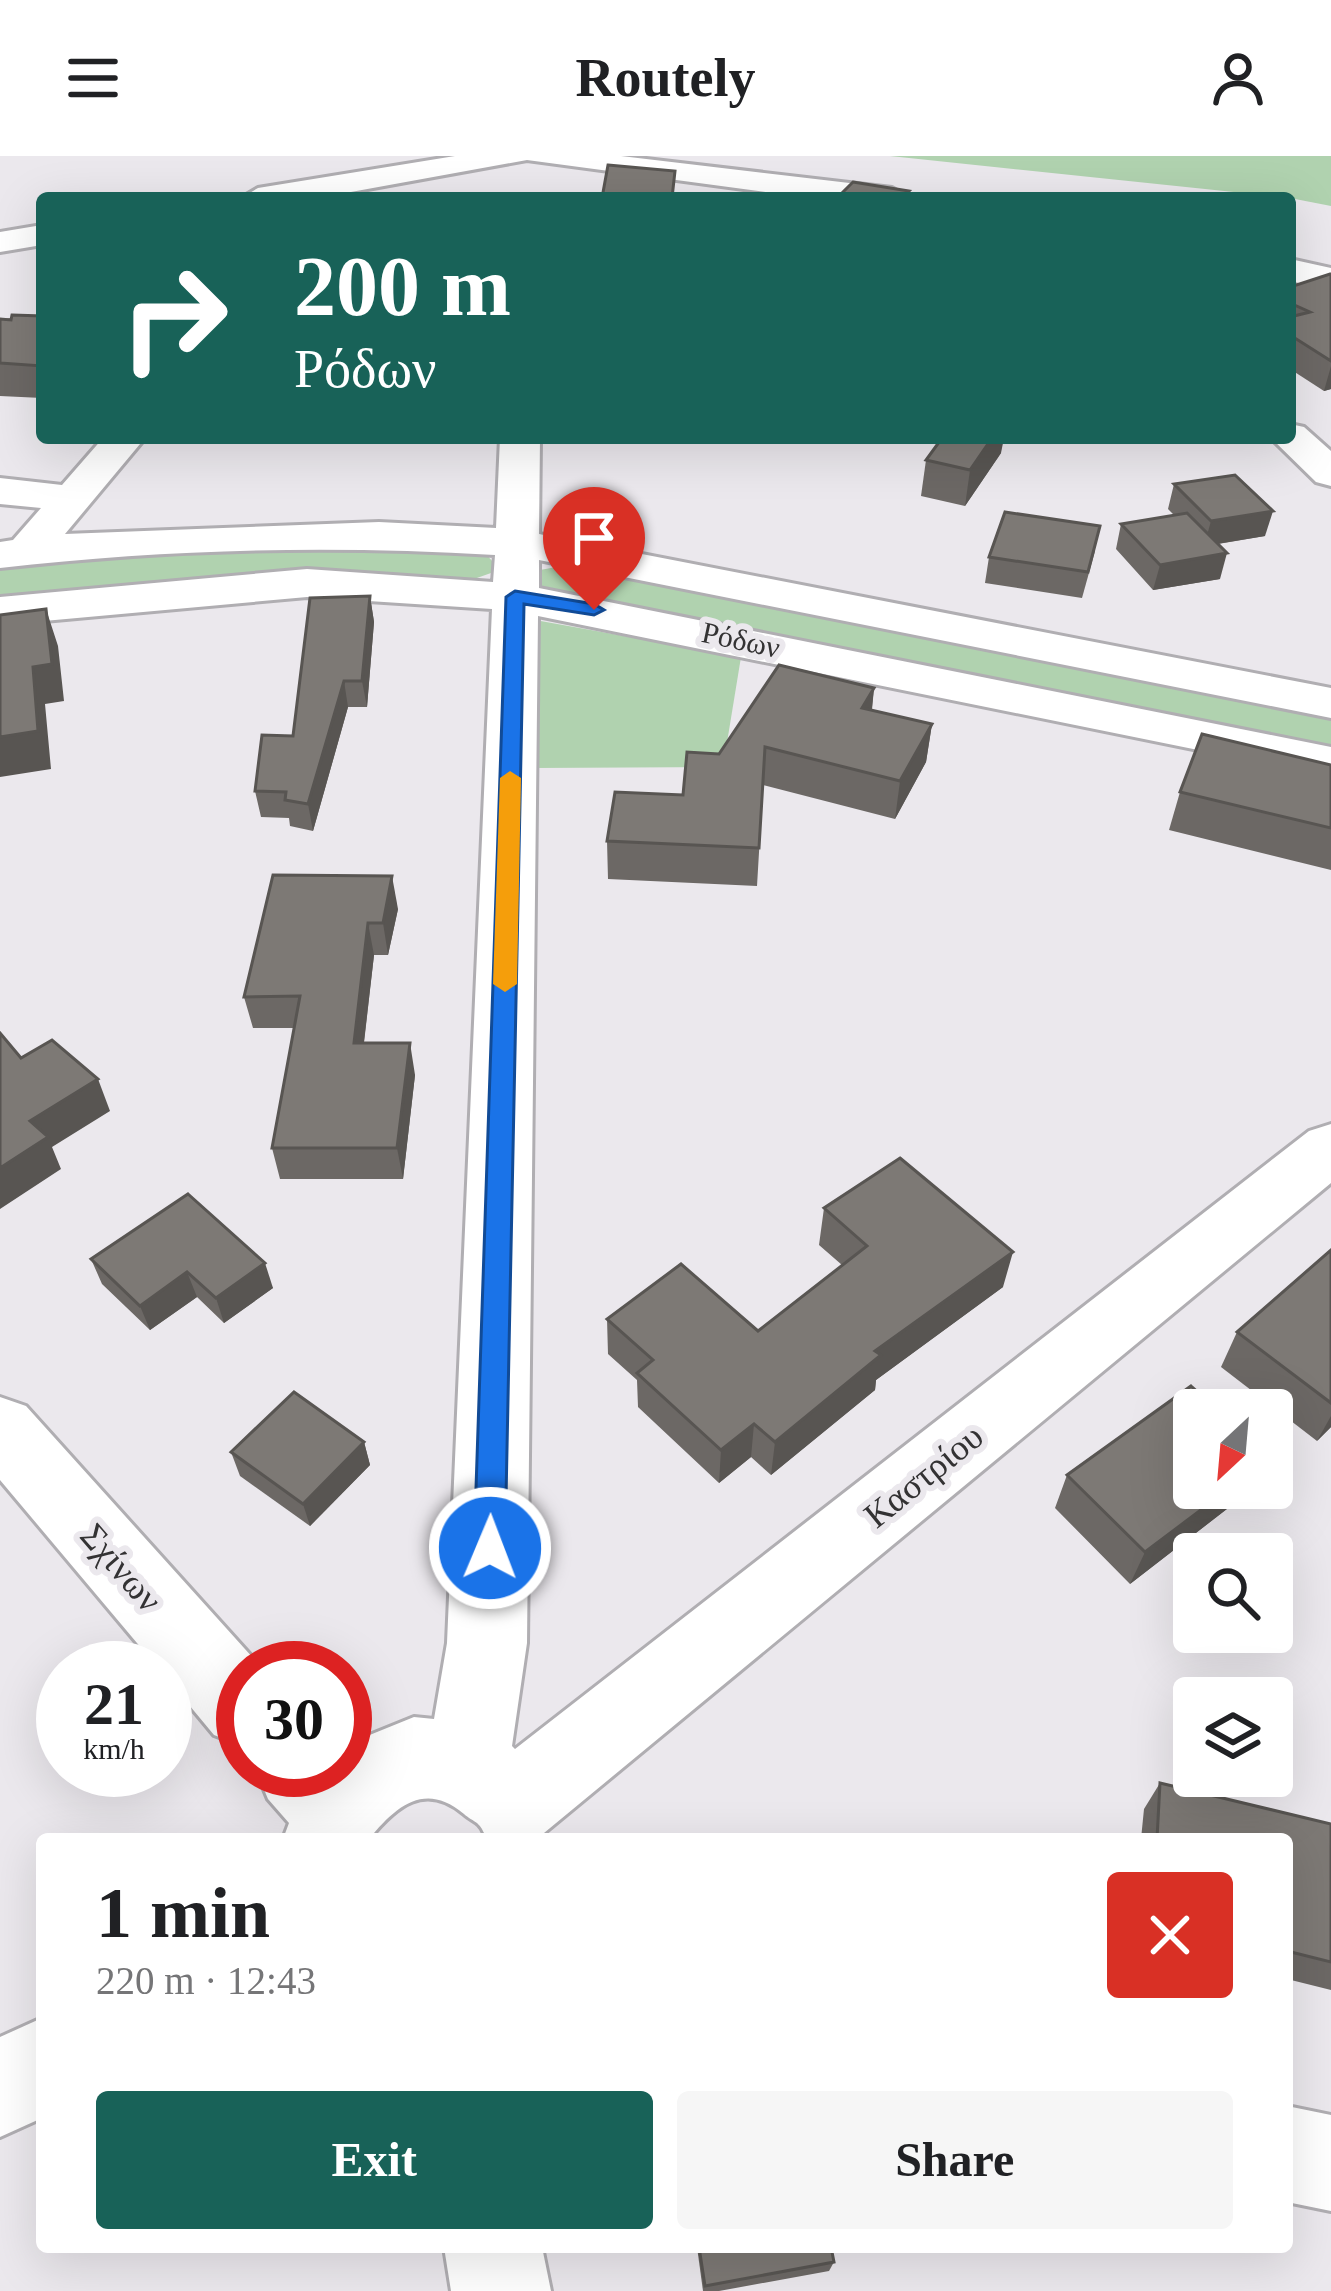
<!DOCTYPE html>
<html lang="en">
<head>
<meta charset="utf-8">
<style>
  body { margin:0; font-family:"Times New Roman",serif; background:#f6f6f6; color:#202124; height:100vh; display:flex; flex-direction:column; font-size:45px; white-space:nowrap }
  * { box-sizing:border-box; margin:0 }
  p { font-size:39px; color:#757577 }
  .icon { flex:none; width:66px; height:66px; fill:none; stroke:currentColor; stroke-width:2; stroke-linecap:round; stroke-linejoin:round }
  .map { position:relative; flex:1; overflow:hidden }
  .panel { position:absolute; left:36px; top:1677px; width:1257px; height:420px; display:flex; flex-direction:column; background:#fff; border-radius:12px; box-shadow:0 12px 48px #0002 }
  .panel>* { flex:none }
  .hud { position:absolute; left:36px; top:36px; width:1260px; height:252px; border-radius:12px; box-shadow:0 12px 48px #0002; background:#186258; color:#fff; overflow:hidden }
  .needle { width:78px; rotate:206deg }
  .controls { position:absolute; left:1173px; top:1233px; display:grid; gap:24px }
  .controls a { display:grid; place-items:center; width:120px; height:120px; border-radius:12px; background:#fff; box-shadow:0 12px 48px #0002; font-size:60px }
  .speed { position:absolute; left:36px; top:1485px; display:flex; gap:24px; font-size:60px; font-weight:700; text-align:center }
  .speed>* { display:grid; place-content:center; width:156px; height:156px; border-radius:50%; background:#fff; box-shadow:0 12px 48px #0002; line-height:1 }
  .speed small { font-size:30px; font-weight:400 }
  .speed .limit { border:18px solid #d22; background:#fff; color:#111 }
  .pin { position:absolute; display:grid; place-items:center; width:102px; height:102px; color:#fff; margin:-123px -51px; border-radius:50% 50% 50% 0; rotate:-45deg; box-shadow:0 0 12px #0007 }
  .pin .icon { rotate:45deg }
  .me { position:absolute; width:132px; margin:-66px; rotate:1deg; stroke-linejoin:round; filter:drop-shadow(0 0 9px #0008) }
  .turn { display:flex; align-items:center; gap:42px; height:252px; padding:0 60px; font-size:54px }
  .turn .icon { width:156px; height:156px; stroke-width:2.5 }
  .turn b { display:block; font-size:84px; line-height:102px }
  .round { display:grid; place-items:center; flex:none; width:126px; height:126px; border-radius:12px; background:#f6f6f6 }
  .overview { display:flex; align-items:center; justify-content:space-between; height:204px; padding:0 60px }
  h1 { font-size:72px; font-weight:700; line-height:90px }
  .primary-button { display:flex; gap:24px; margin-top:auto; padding:24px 60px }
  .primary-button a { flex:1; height:138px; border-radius:12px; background:#186258; color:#fff; font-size:48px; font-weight:700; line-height:138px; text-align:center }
  .primary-button a+a { background:#f6f6f6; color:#202124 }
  header { display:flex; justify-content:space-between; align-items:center; height:156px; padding:0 60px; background:#fff; font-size:54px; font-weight:700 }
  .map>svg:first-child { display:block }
  .green { fill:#b0d2af }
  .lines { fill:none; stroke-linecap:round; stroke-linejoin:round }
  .minor-casing { stroke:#b0aeb2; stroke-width:6 }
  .minor { fill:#fff; fill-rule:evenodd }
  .wall { fill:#6c6865 }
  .shaded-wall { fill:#585552 }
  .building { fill:#7d7975; stroke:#585552; stroke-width:3 }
  .route { fill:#1a73e8; stroke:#114b97; stroke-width:3 }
  .slow { fill:#f59e0b }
  .labels { text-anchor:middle; stroke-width:12; stroke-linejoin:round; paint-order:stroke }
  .far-street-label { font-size:30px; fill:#333233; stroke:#ebe8ed }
  .street-label { font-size:36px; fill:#333233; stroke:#ebe8ed }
</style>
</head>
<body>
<header><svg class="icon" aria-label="menu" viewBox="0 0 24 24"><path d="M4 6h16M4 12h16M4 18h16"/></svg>Routely<svg class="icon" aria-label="person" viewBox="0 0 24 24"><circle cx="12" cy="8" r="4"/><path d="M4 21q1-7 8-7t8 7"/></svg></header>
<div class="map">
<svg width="1331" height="2135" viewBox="0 0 1331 2135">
  <rect width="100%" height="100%" fill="#ebe8ed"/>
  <!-- green -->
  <g class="green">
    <polygon points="890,0 1331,0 1331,50 1290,42"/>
    <polygon points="268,388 485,397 493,406 491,417 474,423 0,444 0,410"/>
    <polygon points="567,409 1331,561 1331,595 551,437 534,426 540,414"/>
    <polygon points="535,464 741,501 723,611 534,612"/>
  </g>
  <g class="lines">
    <defs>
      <g id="minor">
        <polygon points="455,0 621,0 892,32 909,42 810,42 527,4 318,42 241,42 258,32"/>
        <polygon points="42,69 42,89 0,96 0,76"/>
        <polygon points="1290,103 1331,112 1331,134 1290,125"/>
        <polygon points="1290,268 1304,271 1331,295 1331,330 1316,326 1271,282 1290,282"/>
        <path d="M103,282H145L65,378L379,366L496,372L500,282H540L539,378L1331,532V562L539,404V432L1331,591V621L538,460L527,1487L512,1590L515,1593L1309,975L1331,968V1027L544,1677C523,1685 505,1685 484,1677C479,1665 473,1666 464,1658C425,1625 396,1650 369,1683H283L289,1667L268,1643L256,1614H345V1589L414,1561L434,1563L447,1487L492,453L307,441L0,469V441L307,413L493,426L495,399C329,389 164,393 0,412V386L13,384L41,352L0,348V322L62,329Z"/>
        <polygon points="0,1241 26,1250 262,1512 243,1512 243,1590 214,1579 165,1520 165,1512 158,1512 0,1324"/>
        <polygon points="42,1862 42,1962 0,1981 0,1881"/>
        <polygon points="1287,1950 1331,1959 1331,2055 1287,2046"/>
        <polygon points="444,2091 542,2091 551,2135 451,2135"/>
      </g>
    </defs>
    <!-- minor casing -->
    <use href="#minor" class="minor-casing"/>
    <!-- minor -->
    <use href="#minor" class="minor"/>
  </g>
  <!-- wall -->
  <g class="wall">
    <polygon points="1331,118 1331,233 1324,235 1290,213 1290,131"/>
    <polygon points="42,160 42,242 0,240 0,163"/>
    <polygon points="1001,297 965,350 921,340 926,304"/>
    <polygon points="1174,328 1265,380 1218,388 1220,423 1153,434 1116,393 1121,368 1174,359 1168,353"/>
    <polygon points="1095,395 1082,442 985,427 989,401"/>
    <polygon points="370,440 374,466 367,551 348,551 313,675 290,670 289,662 261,661 255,635 293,580"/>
    <polygon points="874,532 872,554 932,568 926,606 895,663 763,629 757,730 608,723 607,685 683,639 719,598"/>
    <polygon points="1331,609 1331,714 1169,674 1180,636"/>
    <polygon points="273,719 398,753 388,799 374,799 364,887 415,919 403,1023 280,1023 272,992 294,872 253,872 244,841"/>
    <polygon points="188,1038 273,1132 224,1167 197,1141 150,1174 102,1128 91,1103"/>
    <polygon points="824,1052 1003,1131 876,1224 875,1234 771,1319 751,1301 719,1327 638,1251 637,1224 608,1198 607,1163 758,1175 842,1109 819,1089"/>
    <polygon points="1331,1094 1331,1271 1317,1285 1221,1211 1237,1176"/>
    <polygon points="364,1286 370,1309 310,1370 240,1320 231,1296"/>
    <polygon points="1067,1319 1194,1332 1254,1332 1130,1428 1055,1352"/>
    <polygon points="1160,1627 1331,1668 1331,1834 1287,1823 1287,1683 1141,1683 1144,1653"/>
    <polygon points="697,2091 831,2091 834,2106 829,2115 719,2135 703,2135"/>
  </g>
  <!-- shaded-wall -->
  <g class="shaded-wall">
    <polygon points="1331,210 1331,233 1324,235"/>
    <polygon points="992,282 1004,282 1001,297 965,350 970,314"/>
    <polygon points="1273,355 1265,380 1204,390 1211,365"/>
    <polygon points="1227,397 1220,423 1153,434 1160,409"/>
    <polygon points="370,440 374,466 367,551 362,525"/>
    <polygon points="46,453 58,490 64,545 45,548 51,613 0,621 0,581 33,511"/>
    <polygon points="344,525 348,551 313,675 308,648"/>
    <polygon points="874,532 870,569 862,552"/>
    <polygon points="932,568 926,606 895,663 900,625"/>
    <polygon points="392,720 398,753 388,799 383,767"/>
    <polygon points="368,767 374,799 360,919 354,887"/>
    <polygon points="410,887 415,919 403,1023 397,992"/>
    <polygon points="98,923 110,955 52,991 61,1013 0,1053 0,1012 30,965"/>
    <polygon points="1013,1096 1003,1131 876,1224 875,1234 771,1319 775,1286 875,1195"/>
    <polygon points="265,1107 273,1132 224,1167 216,1142"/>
    <polygon points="187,1116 197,1141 150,1174 140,1150"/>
    <polygon points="1331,1260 1331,1271 1317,1285"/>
    <polygon points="754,1268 751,1301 719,1327 721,1294"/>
    <polygon points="364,1286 370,1309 310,1370 303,1348"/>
    <polygon points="1230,1332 1254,1332 1130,1428 1145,1396"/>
  </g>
  <!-- building -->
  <g class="building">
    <polygon points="608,9 675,15 672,42 602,42"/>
    <polygon points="853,26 909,35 902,42 837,42"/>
    <polygon points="1330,118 1331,118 1331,205 1290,179 1290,161 1310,156 1290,147 1290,131"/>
    <polygon points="12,159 42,160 42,210 0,207 0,163 11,164"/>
    <polygon points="942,282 992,282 970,314 926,304"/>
    <polygon points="1235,319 1273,355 1211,365 1174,328"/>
    <polygon points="1005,356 1100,370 1088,416 989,401"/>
    <polygon points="1187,357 1227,397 1160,409 1121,368"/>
    <polygon points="370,440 362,525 344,525 308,648 285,644 286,636 255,635 262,579 293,580 310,442"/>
    <polygon points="46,453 52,508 33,511 38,575 0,581 0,459"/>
    <polygon points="779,509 874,532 862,552 932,568 900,625 765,591 759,692 607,685 615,636 683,639 687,596 719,598"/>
    <polygon points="1202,578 1331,609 1331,672 1180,636"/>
    <polygon points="273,719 392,720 383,767 368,767 354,887 410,887 397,992 272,992 300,840 244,841"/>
    <polygon points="0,877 21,902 52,884 98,923 30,965 48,981 0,1012"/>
    <polygon points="900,1002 1013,1096 875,1195 881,1199 775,1286 754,1268 721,1294 637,1217 653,1204 607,1163 681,1108 758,1175 867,1090 824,1052"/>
    <polygon points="188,1038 265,1107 216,1142 187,1116 140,1150 91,1103"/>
    <polygon points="1331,1094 1331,1247 1237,1176"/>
    <polygon points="1191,1230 1218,1254 1194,1254 1194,1332 1230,1332 1145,1396 1067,1319"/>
    <polygon points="294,1236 364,1286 303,1348 231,1296"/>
    <polygon points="1160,1627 1331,1668 1331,1806 1287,1795 1287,1683 1157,1683"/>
    <polygon points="699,2091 831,2091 834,2106 705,2130"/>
  </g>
  <!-- route -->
  <polygon class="route" points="515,435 594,448 604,454 594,459 524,448 505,1392 501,1402 490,1406 478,1402 474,1392 506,441"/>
  <!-- slow -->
  <polygon class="slow" points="510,615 521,622 517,828 505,836 493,828 500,622"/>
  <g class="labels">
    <!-- far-street labels -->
    <g class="far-street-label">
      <text transform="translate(741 484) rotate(12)" y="10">Ρόδων</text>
    </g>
    <!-- street labels -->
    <g class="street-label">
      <text transform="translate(923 1319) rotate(-39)" y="13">Καστρίου</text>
      <text transform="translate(122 1411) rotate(49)" y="13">Σχίνων</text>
    </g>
  </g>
</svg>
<div class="controls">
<a><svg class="needle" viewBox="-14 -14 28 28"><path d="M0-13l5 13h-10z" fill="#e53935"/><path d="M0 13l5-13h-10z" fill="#757577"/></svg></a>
<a><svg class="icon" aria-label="search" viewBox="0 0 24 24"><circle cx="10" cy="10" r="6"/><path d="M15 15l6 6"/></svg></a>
<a><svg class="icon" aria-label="layers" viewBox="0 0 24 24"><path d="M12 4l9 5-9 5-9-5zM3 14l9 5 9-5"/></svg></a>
</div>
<div class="speed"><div>21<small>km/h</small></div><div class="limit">30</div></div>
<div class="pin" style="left:594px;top:454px;background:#d93025"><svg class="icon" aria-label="arrive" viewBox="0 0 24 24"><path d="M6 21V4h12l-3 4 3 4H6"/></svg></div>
<svg class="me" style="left:490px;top:1392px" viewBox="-20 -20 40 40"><circle r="17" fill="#1a73e8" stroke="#fff" stroke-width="3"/><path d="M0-11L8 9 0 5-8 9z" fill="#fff"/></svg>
<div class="hud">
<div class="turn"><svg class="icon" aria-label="right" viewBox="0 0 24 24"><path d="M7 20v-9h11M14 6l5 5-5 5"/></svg><div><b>200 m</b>Ρόδων</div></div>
</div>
<section class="panel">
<div class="overview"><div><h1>1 min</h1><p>220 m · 12:43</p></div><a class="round" style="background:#d93025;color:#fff"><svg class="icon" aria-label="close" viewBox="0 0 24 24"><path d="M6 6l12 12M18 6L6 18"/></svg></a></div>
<div class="primary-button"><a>Exit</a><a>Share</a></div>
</section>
</div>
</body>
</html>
